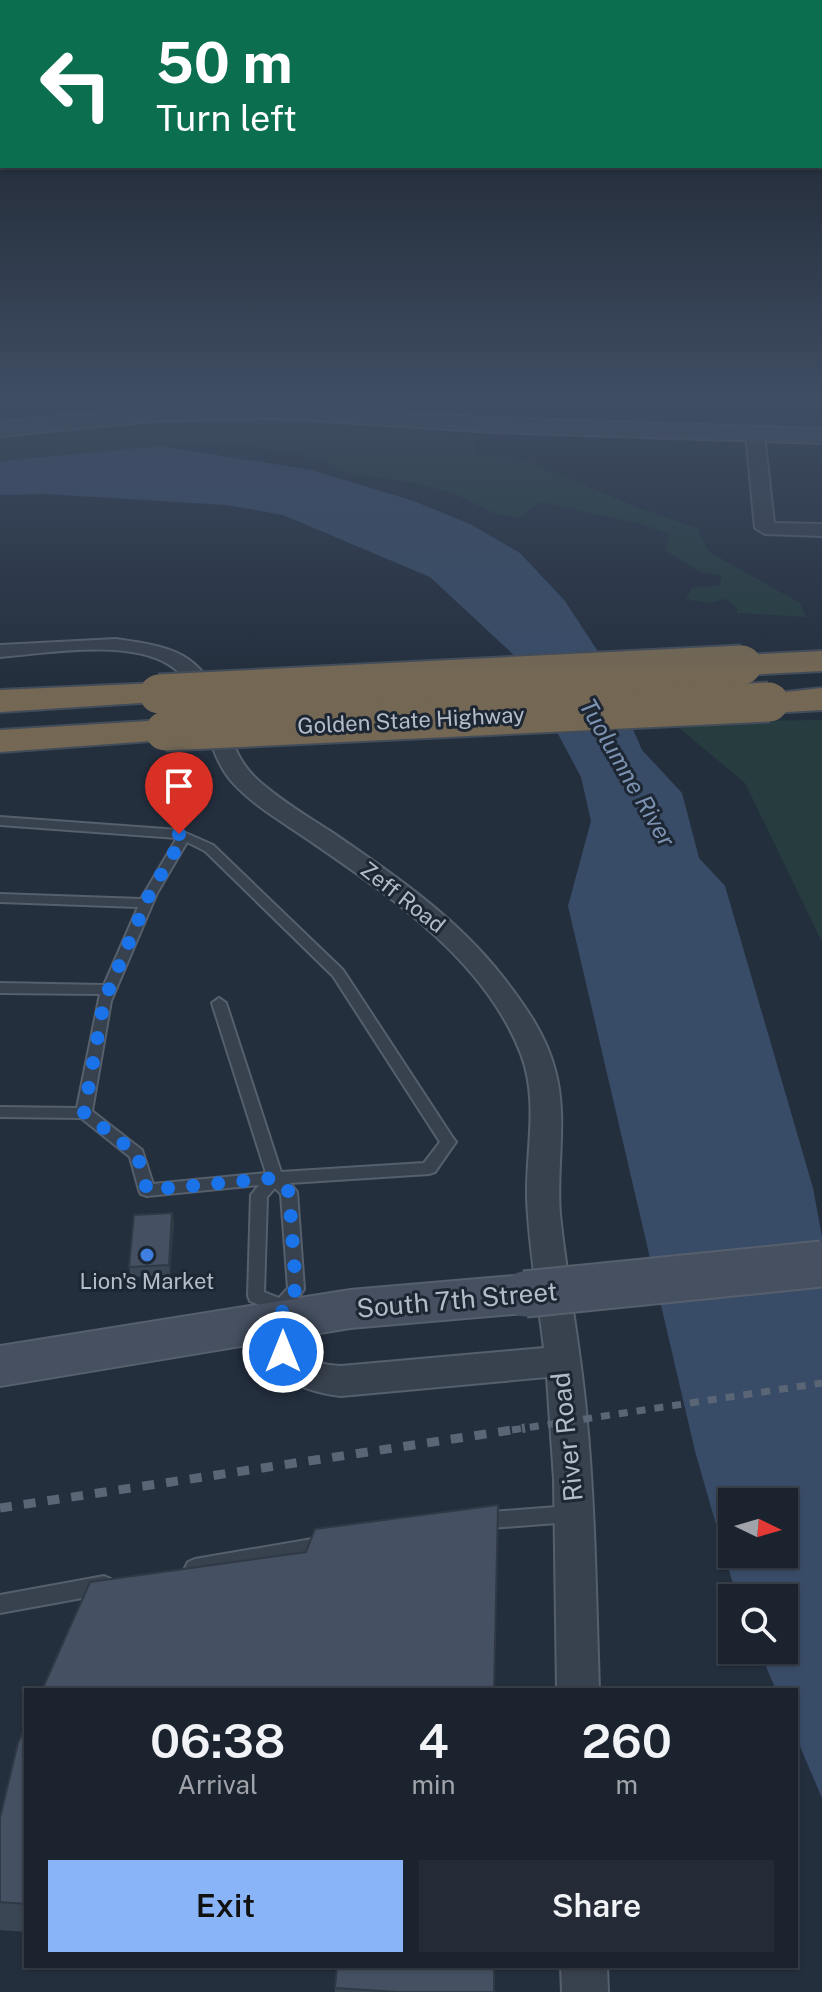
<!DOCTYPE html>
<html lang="en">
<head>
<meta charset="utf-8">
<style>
  body { margin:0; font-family:"Public Sans",sans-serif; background:#242b36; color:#f1f3f6; height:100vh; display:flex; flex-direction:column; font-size:30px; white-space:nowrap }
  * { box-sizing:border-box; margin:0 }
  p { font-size:26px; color:#a0a4aa }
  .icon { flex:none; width:44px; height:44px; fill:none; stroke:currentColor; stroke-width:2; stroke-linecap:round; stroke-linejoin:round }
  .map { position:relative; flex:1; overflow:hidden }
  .drawer { position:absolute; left:24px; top:1688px; width:774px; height:280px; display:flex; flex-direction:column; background:#1b232e; border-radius:0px; box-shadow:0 2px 6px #0004,0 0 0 2px #39404a }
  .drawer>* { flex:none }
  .hud { position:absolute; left:0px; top:0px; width:822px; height:168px; box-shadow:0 2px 6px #0004,0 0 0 2px #39404a; background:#0b6e4f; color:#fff; overflow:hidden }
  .needle { width:52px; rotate:95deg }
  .controls { position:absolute; left:718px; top:1488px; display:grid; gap:16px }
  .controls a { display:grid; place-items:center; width:80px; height:80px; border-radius:0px; background:#1b232e; box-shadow:0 2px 6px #0004,0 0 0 2px #39404a; font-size:40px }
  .pin { position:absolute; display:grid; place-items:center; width:68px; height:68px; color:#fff; margin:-82px -34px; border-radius:50% 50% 50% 0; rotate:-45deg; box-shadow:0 0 8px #0007 }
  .pin .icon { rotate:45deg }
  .me { position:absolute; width:88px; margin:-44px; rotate:0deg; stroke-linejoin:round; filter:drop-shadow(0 0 6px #0008) }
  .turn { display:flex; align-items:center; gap:28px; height:168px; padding:0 24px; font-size:36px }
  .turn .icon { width:104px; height:104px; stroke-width:2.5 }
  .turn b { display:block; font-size:56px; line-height:68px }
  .eta { display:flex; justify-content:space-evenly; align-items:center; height:136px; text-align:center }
  .eta b { font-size:48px; font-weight:600; line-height:56px }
  .primary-button { display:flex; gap:16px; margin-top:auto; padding:16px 24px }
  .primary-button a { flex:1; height:92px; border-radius:0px; background:#8ab4f8; color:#111; font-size:32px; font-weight:600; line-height:92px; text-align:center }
  .primary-button a+a { background:#242b36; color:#f1f3f6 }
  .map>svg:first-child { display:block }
  .green { fill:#263c3f }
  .water { fill:#394c67; fill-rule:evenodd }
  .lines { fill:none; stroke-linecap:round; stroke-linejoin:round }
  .lane-casing { stroke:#565f6c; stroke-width:4 }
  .street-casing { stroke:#565f6c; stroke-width:4 }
  .secondary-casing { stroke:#565f6c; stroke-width:4 }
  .highway-casing { stroke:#434c59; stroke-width:4 }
  .lane { fill:#38414e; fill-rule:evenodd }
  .street { fill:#38414e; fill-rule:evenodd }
  .secondary { fill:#465061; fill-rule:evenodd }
  .highway { fill:#746855; fill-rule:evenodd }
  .rail-far1 { stroke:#5a6575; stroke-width:7; stroke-dasharray:9 9; stroke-linecap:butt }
  .rail { stroke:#5a6575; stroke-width:9; stroke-dasharray:12 12; stroke-linecap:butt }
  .secondary-bridge-casing { stroke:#565f6c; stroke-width:49; stroke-linecap:butt }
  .highway-bridge-casing { stroke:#434c59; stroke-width:43; stroke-linecap:butt }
  .secondary-bridge { stroke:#465061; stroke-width:45 }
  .highway-bridge { stroke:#746855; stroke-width:39 }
  .wall { fill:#3b4654 }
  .shaded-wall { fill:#303945 }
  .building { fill:#455162; stroke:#303945; stroke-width:2 }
  .route { stroke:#1a73e8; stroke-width:14; stroke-dasharray:0 25.2 }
  .shop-dot { fill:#3f7fe0; stroke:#1d2633; stroke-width:3 }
  .labels { text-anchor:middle; stroke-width:6; stroke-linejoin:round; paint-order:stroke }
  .street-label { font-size:22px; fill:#b4bcc9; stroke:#1d2633 }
  .poi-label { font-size:22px; fill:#b4bcc9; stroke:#1d2633 }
  .water-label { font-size:24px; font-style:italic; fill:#7c92b1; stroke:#1d2633 }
  .near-street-label { font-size:26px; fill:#b4bcc9; stroke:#1d2633 }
</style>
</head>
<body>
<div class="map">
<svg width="822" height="1992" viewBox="0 0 822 1992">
  <rect width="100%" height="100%" fill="#242f3e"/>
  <!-- green -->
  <g class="green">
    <polygon points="0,396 822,396 822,429 493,417 252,403 162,404 0,424"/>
    <polygon points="297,417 477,436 474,456 520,458 636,507 697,528 709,552 800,603 806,617 737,613 737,608 726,599 707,603 686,599 692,588 720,585 722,576 700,572 665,550 669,534 641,524 540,502 519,518 493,513 456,494 416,483 347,473 324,462 283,451 237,445 162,446 0,461 0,435 164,419"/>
    <polygon points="822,720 822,942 745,783 672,722"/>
  </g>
  <!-- water -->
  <path class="water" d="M162,446L311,470L411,500L470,524L520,553L565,601L601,656L642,750L682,793L699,858L725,886L813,1188L822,1237V1798L796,1737V1690H776L759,1650H784V1598H737L695,1451L568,906L591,821L581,777L518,659L430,577L283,515L226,505L45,494L0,495V461ZM732,1502H784V1554H732Z"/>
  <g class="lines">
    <defs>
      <g id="lane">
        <path d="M0,817L179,830L213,845L343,970L453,1138L456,1142L453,1146L435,1172L429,1174L290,1183L297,1192L304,1289L291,1308V1315L289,1320L283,1322L277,1320L274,1311L250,1301L248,1296L251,1195L259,1185L147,1196L141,1194L139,1190L130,1157L81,1118L0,1117V1107L77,1108L100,994L0,993V983L104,985L138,907L0,902V894L141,899L177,838L0,825ZM187,842L205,851L333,976L440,1142L424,1163L281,1172L226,1003L219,998L212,1003L266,1173L153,1184L142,1150L92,1111L111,1001L157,893ZM275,1188L281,1194L288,1288L279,1298L264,1292L267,1197Z"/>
        <polygon points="570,1506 577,1508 579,1514 577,1520 570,1522 479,1529 472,1527 470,1521 472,1515 479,1513"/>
        <polygon points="324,1537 331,1540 334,1546 331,1552 324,1555 195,1577 188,1574 185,1568 188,1562 195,1559"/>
        <polygon points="104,1576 111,1579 114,1585 111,1591 104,1594 0,1613 0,1595"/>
      </g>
      <g id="street">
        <polygon points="755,429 764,434 774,523 822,524 822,536 765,534 755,528 746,434"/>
        <path d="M116,639C182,648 206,656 226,723C233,746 241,766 260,782C283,802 308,817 333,833C394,875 456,917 502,976C524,1004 546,1035 555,1070C568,1117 556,1167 560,1215C567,1281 580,1345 586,1411C595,1503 596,1597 599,1690H557L554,1479L547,1377L341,1396C294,1391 243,1365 272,1309L284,1305L296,1309L301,1319V1351C312,1363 325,1365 341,1366L544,1348C538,1298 529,1248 527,1198C526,1149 539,1101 521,1054C485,961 394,899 316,845C288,825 256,808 233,783C201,748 209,689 168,664C126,639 47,653 0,657V645Z"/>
        <polygon points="561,1966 607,1966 608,1992 562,1992"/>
      </g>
      <g id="secondary">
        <polygon points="280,404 492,418 822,429 822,443 492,432 280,418 152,421 0,436 0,422 152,407"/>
        <polygon points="525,1275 542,1281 549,1294 542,1307 525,1313 350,1328 0,1386 0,1346 350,1290"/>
      </g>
      <g id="highway">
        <polygon points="822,651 822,671 742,675 730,672 725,665 730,658 742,655"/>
        <polygon points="159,683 171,687 177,694 171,701 0,712 0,690"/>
        <polygon points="822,688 822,710 769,713 757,709 751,702 757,695"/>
        <polygon points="165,720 178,723 183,731 178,739 0,752 0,730"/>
      </g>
    </defs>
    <!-- lane casing -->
    <use href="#lane" class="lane-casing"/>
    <!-- street casing -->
    <use href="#street" class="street-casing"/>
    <!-- secondary casing -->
    <use href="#secondary" class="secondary-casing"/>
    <!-- highway casing -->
    <use href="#highway" class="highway-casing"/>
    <!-- lane -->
    <use href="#lane" class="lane"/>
    <!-- street -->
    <use href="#street" class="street"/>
    <!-- secondary -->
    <use href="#secondary" class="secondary"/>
    <!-- highway -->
    <use href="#highway" class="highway"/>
    <!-- rail-far1 -->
    <polyline class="rail-far1" points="512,1430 822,1383"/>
    <!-- rail -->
    <polyline class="rail" points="0,1508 525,1428"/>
    <defs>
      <polyline id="secondary-bridge" points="525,1294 822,1264"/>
      <g id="highway-bridge">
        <polyline points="159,694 742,665"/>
        <polyline points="165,731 769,702"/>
      </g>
    </defs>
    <!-- secondary-bridge casing -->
    <use href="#secondary-bridge" class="secondary-bridge-casing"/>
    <!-- highway-bridge casing -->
    <use href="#highway-bridge" class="highway-bridge-casing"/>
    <!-- secondary-bridge -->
    <use href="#secondary-bridge" class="secondary-bridge"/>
    <!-- highway-bridge -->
    <use href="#highway-bridge" class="highway-bridge"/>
  </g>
  <!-- wall -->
  <g class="wall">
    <polygon points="172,1213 174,1222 170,1275 131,1277 129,1267"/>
    <polygon points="26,1725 26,1932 0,1930 0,1818"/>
    <polygon points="335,1988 494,1992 335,1992"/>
  </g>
  <!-- shaded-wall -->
  <polygon class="shaded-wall" points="172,1213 174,1222 170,1275 169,1265"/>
  <!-- building -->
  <g class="building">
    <polygon points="172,1213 169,1265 129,1267 134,1215"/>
    <polygon points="498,1505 494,1690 42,1690 90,1582 306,1552 315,1529"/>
    <polygon points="26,1725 26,1904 0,1902 0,1818 18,1743"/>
    <polygon points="337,1966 494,1966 494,1992 398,1992 335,1988"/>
  </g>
  <!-- sky -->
  <linearGradient id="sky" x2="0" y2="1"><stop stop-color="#141a22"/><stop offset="0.59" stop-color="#3f4d63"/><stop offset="1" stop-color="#3f4d63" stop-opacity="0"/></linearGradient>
  <rect width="822" height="675" fill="url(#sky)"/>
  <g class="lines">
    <!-- route -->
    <polyline class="route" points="179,834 184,836 150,893 104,1001 84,1113 137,1154 147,1190 275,1178 289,1192 296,1289 282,1307 283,1352"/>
  </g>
  <!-- markers -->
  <circle class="shop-dot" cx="147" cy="1255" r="8"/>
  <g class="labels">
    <!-- street labels -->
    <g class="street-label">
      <text transform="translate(411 720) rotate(-3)" y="8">Golden State Highway</text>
      <text transform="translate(403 897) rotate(38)" y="8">Zeff Road</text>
    </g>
    <!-- poi labels -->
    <g class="poi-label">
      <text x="147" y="1289">Lion's Market</text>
    </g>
    <!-- water labels -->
    <g class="water-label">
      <text transform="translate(627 773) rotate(60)" y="8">Tuolumne River</text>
    </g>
    <!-- near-street labels -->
    <g class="near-street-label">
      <text transform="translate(457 1300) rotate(-5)" y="9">South 7th Street</text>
      <text transform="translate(567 1437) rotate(-96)" y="9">River Road</text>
    </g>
  </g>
</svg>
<div class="controls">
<a><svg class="needle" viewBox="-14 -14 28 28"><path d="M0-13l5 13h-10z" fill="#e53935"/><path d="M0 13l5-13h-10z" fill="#a0a4aa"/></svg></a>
<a><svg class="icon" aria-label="search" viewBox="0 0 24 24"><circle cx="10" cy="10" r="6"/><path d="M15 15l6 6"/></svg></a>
</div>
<div class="pin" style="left:179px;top:834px;background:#d93025"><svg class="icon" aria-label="arrive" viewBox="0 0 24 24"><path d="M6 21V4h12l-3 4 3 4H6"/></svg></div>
<svg class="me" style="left:283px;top:1352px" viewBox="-20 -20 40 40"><circle r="17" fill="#1a73e8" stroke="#fff" stroke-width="3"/><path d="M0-11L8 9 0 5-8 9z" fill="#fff"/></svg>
<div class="hud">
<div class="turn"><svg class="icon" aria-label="left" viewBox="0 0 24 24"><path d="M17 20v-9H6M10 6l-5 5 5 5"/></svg><div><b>50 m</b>Turn left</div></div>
</div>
<section class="drawer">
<div class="eta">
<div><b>06:38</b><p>Arrival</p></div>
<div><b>4</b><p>min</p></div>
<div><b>260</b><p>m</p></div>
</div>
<div class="primary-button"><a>Exit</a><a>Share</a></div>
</section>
</div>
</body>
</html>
